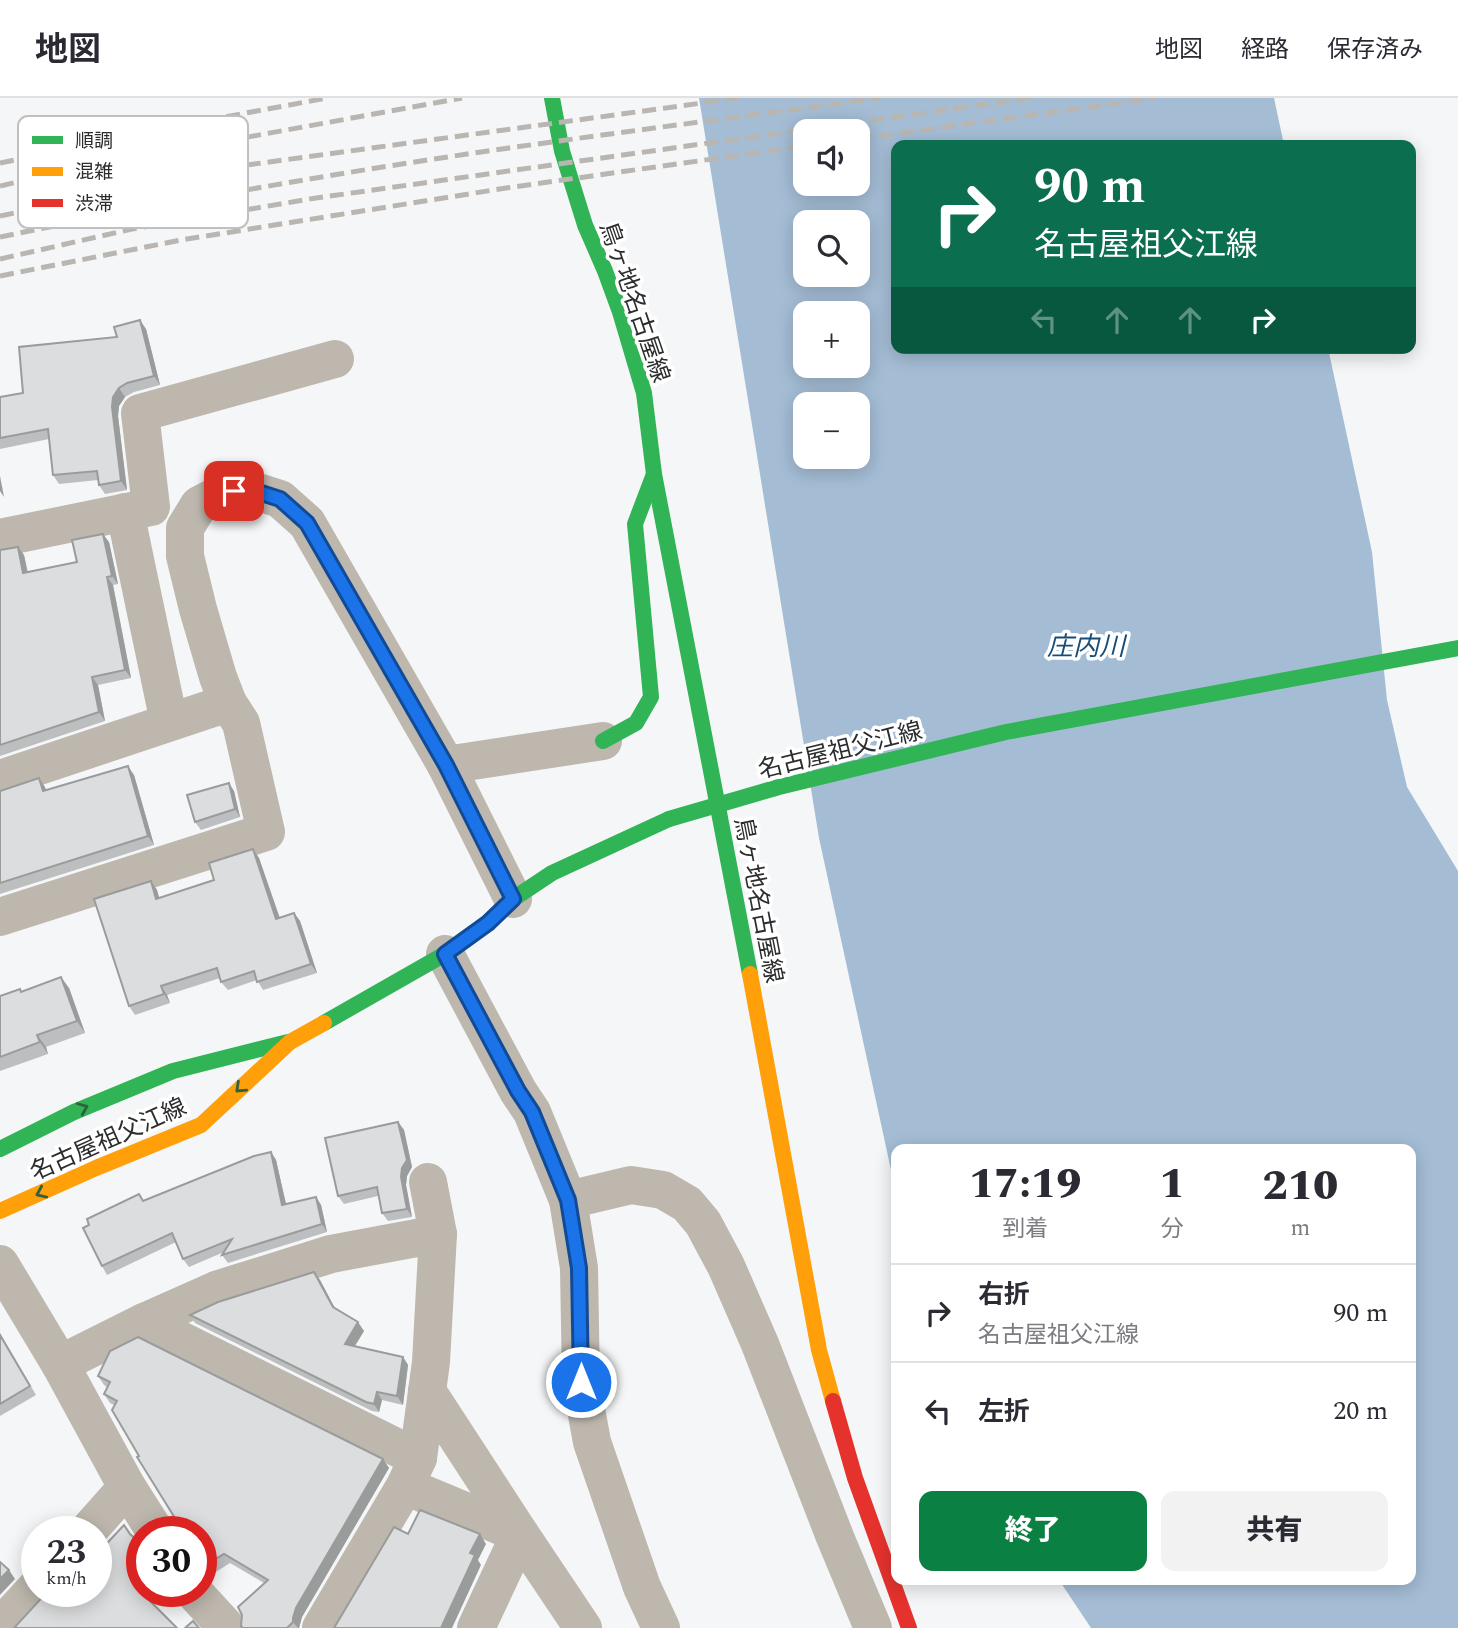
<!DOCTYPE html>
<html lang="ja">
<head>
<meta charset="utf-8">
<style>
  body { margin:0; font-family:Spectral,"Noto Sans JP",serif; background:#f2f2f3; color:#2b2b33; height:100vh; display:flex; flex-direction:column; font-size:26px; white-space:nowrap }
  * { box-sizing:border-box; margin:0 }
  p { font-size:23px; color:#7c7c81 }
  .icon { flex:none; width:38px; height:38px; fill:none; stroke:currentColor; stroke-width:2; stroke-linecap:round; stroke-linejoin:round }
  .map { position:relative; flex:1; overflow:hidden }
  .panel { position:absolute; left:891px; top:1046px; width:525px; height:441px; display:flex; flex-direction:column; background:#fff; border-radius:14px; box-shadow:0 4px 18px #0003 }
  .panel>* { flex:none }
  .top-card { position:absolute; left:891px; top:42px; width:525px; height:214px; border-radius:14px; box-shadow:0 4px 18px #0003; background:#0b6e4f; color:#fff; overflow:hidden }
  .tools { position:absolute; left:793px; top:21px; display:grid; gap:14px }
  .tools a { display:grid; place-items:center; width:77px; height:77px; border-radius:14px; background:#fff; box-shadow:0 4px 18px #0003; font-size:35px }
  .speed { position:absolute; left:21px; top:1418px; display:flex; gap:14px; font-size:35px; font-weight:700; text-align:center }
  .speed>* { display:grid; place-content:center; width:91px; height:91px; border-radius:50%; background:#fff; box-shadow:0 4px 18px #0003; line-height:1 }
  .speed small { font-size:18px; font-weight:400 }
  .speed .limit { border:10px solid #d22; background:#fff; color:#111 }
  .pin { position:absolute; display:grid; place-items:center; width:60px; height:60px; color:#fff; margin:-30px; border-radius:14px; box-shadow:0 4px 10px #0006 }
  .me { position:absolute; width:77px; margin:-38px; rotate:0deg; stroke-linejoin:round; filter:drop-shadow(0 0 5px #0008) }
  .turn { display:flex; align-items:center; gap:24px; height:147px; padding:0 28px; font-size:32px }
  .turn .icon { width:91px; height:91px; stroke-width:2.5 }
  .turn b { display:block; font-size:49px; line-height:60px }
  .lanes { display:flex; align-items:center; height:66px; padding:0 28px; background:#0003; justify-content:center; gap:35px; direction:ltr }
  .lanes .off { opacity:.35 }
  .eta { display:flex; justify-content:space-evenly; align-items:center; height:119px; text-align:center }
  .eta b { font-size:42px; font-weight:800; line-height:49px }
  .cta { display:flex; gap:14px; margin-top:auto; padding:14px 28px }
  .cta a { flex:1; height:80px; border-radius:14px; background:#0b8043; color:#fff; font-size:28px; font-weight:800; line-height:80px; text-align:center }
  .cta a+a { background:#f2f2f3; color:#2b2b33 }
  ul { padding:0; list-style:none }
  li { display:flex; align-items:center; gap:21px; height:98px; padding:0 28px; border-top:2px solid #e1e1e2 }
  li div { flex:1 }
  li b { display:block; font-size:26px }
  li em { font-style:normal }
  header { display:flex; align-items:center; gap:42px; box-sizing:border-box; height:98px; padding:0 35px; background:#fff; border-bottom:2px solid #e1e1e2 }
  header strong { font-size:33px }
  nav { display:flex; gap:38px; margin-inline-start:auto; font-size:24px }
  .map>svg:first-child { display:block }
  .water { fill:#a4bdd5; fill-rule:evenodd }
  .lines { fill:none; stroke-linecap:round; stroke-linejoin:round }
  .street { stroke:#bdb7ad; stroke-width:38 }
  .fast { stroke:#30b455; stroke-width:16 }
  .slow { stroke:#ff9f0a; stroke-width:16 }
  .jam { stroke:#e5322d; stroke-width:16 }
  .rail { stroke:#b9b6b2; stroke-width:5; stroke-dasharray:14 7; stroke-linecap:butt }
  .fast-bridge { stroke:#30b455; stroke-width:16 }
  .wall { fill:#bdbebf }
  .shaded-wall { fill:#9a9b9b }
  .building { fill:#dcddde; stroke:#9a9b9b; stroke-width:2 }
  .oneway { stroke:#2e633e }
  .route-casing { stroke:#114b97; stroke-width:18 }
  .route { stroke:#1a73e8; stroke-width:12 }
  .labels { text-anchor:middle; stroke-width:7; stroke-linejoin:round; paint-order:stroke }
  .street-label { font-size:24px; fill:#2c2d2e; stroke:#fff }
  .water-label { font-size:26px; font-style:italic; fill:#174d79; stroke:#fff }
  .key { fill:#fff; stroke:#c0c0c0; stroke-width:2 }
  .key-label { font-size:19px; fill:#2c2d2e }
</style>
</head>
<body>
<header>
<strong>地図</strong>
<nav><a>地図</a><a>経路</a><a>保存済み</a></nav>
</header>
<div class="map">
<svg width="1458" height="1530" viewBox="0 0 1458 1530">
  <rect width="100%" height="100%" fill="#f5f6f7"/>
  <!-- water -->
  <path class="water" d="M699,0H1274L1284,47H896V250H1328L1372,454L1387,602L1407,689L1458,773V1530H1091L1059,1482H1410V1052H896V1095L819,740ZM805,33H858V86H805ZM805,124H858V177H805ZM805,215H858V268H805ZM805,306H858V359H805Z"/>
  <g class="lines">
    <!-- street -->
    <g class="street">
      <polyline points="125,414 169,624"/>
      <polyline points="0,440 151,409 140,315 335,261"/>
      <polyline points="446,667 603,643"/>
      <polyline points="0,681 228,605"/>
      <polyline points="0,819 266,734 241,625 228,605 218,579 198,511 185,458 185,430 199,407 220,396 249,391 280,401 307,425 446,667 513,801"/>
      <polyline points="445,856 518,993 532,1014 568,1102 579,1170 581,1284 592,1344 642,1489 661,1530"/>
      <polyline points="568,1102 631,1087 663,1092 687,1106 703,1125 726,1168 760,1246 835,1439 873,1530"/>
      <polyline points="0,1166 60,1266 127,1389 155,1433"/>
      <polyline points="144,1224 418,1360"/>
      <polyline points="60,1266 144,1224 216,1192 331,1156 438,1136"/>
      <polyline points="427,1293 520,1436 476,1530"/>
      <polyline points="405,1388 520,1436 583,1530"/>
      <polyline points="88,1433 127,1389"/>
      <polyline points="193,1493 227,1530"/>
      <polyline points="0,1529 37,1489"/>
      <polyline points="321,1530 405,1388 418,1360 431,1264 438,1136 428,1084"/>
    </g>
    <!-- fast -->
    <g class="fast">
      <polyline points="552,0 562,53 585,127 605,173 620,214 644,295 654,376 750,876"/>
      <polyline points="603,643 636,625 651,599 635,426 654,376"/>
      <polyline points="324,925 445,856 488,825 513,801 552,775 669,721"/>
      <polyline points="0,1051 74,1014 173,973 288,944"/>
    </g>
    <!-- slow -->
    <g class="slow">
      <polyline points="750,876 819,1252 833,1303"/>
      <polyline points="0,1113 96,1070 201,1027 290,944 324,925"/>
    </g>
    <!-- jam -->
    <polyline class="jam" points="833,1303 855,1380 909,1530"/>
    <!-- rail -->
    <g class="rail">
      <polyline points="858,41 1155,0"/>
      <polyline points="0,65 219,20 327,0"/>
      <polyline points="0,88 78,70 462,0"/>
      <polyline points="0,118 247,67 739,0"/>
      <path d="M0,139C166,105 334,75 502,51C628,33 754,17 880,0"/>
      <polyline points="0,161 132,131 316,100 1030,0"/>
      <polyline points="0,178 181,142 506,90 805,48"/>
    </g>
    <!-- fast-bridge -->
    <polyline class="fast-bridge" points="669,721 779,689 1006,634 1458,550"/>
  </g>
  <!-- wall -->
  <g class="wall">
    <polygon points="146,231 160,287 134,294 125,299 119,308 118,318 127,392 105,396 99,387 98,382 59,386 53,377 49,341 0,351 0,299 23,295 117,239"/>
    <polygon points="109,444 118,486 113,487 131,580 98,587 105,623 0,658 0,452 24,457 28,474 77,464"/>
    <polygon points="134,677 154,747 0,796 0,693 39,680 46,692"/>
    <polygon points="234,693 240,719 201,732 195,724"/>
    <polygon points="253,751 259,760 279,820 294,815 300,823 317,875 263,892 257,882 228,892 221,884 220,880 167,897 170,905 135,917 129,908 151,783 157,792 159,800 214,782"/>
    <polygon points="69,890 85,935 46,949 48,956 0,973 0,898 22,893"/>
    <polygon points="398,1024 404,1032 412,1069 407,1078 406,1087 412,1119 388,1123 382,1115 378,1098 344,1106 338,1098"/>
    <polygon points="271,1054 276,1062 286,1106 316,1099 321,1107 327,1134 228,1165 222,1157 224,1154 189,1169 183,1161 176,1144 107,1177 102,1168 144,1102"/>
    <polygon points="320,1182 335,1211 364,1233 355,1248 403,1259 408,1267 403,1307 382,1302 379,1314 372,1313 195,1225 190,1217"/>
    <polygon points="0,1235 36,1297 0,1318"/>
    <polygon points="98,1278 383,1361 389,1370 302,1519 299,1530 243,1530 264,1485 230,1465 211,1477 139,1358 114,1307 110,1305 104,1296 107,1289 104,1287"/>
    <polygon points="142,1493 159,1493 150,1503 14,1530"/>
  </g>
  <!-- shaded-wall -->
  <g class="shaded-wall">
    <polygon points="140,222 146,231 160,287 154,278"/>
    <polygon points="119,290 125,299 119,308 118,318 127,392 121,383 112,309 113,299"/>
    <polygon points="0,378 4,399 0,393"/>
    <polygon points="103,436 109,444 118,486 112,478"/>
    <polygon points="18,449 24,457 29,483 23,475"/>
    <polygon points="107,479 113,487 131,580 125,572"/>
    <polygon points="92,579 98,587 105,623 99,614"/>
    <polygon points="128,668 134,677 154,747 148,738"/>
    <polygon points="39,680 45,689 49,701 43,693"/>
    <polygon points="229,685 234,693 240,719 235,711"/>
    <polygon points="253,751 259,760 283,829 276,821"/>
    <polygon points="151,783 157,792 162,810 156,801"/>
    <polygon points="294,815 300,823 317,875 311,866"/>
    <polygon points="61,879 69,890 85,935 77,923"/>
    <polygon points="161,888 167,897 170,905 164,896"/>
    <polygon points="37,937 46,949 48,956 40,944"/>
    <polygon points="398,1024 404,1032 412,1069 407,1078 406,1087 412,1119 407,1111 401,1079"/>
    <polygon points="271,1054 276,1062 288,1115 282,1107"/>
    <polygon points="316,1099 321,1107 327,1134 322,1126"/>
    <polygon points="314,1174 320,1182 339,1218 333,1209"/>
    <polygon points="358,1224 364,1233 351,1254 345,1246"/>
    <polygon points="403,1259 408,1267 403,1307 397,1298"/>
    <polygon points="377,1294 382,1302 379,1314 374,1306"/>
    <polygon points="383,1361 389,1370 302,1519 299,1530 298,1530 293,1524 293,1520 296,1510"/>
    <polygon points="480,1436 486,1446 478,1462 481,1467 452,1530 441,1530 470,1455"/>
    <polygon points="9,1472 15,1481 0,1497 0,1481"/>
  </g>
  <!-- building -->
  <g class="building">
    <polygon points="140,222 154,278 127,285 119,290 113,299 112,309 121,383 99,387 97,373 53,377 48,331 0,340 0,299 23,295 19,249 117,239 114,229"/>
    <polygon points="103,436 112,478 107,479 125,572 92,579 99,614 0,647 0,452 18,449 23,475 77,464 72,442"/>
    <polygon points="128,668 148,738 0,785 0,693 39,680 43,693"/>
    <polygon points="229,685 235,711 195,724 187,697"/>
    <polygon points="253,751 276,821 294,815 311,866 257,884 254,873 221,884 217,870 161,888 164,896 129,908 94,801 151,783 156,801 214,782 209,765"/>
    <polygon points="61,879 77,923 37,937 40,944 0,959 0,898 20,891 21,894"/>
    <polygon points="398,1024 407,1062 402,1070 401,1079 407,1111 382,1115 377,1089 338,1098 325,1040"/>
    <polygon points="271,1054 282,1107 316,1099 322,1126 222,1157 232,1141 183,1161 172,1135 102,1168 83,1130 89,1127 87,1121 139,1096 143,1103 254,1058"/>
    <polygon points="314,1174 333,1209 358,1224 345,1246 403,1259 397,1298 377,1294 374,1306 366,1304 190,1217 218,1204"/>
    <polygon points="0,1237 30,1288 0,1306"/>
    <polygon points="138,1239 383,1361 296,1510 293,1520 293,1524 287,1530 243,1530 241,1528 242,1517 238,1509 268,1482 224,1456 204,1468 201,1463 201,1433 183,1433 137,1359 139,1358 112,1312 117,1303 104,1296 110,1284 98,1278 110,1253"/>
    <polygon points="420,1412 480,1436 470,1455 475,1457 441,1530 334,1530 394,1429 408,1436"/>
    <polygon points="124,1427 130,1436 138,1443 142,1444 142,1493 144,1493 142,1495 177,1530 14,1530 48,1493 96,1493 96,1457"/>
    <polygon points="0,1464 9,1472 0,1481"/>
    <polygon points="193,1523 199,1530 185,1530"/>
  </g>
  <!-- one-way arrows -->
  <defs><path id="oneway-chevron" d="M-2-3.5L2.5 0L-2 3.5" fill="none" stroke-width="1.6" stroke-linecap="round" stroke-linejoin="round" transform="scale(1.75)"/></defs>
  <g class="oneway">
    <use href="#oneway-chevron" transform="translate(240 990) rotate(137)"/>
    <use href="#oneway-chevron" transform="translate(83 1010) rotate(-23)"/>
    <use href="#oneway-chevron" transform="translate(41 1095) rotate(156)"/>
  </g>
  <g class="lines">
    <defs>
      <polyline id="route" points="234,393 249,391 280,401 307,425 446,667 513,801 488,825 445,856 518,993 532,1014 568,1102 579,1170 581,1284"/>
    </defs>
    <!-- route casing -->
    <use href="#route" class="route-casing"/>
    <!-- route -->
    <use href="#route" class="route"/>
  </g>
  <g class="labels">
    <!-- street labels -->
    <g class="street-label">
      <text transform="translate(635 204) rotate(71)" y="8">鳥ヶ地名古屋線</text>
      <text transform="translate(840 652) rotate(-14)" y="8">名古屋祖父江線</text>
      <text transform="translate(759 802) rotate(79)" y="8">鳥ヶ地名古屋線</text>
      <text transform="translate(108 1041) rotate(-24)" y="8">名古屋祖父江線</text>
    </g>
    <!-- water labels -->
    <g class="water-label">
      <text x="1086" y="557">庄内川</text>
    </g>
  </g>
  <!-- legend -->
  <rect x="18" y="18" width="230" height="112" rx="10" class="key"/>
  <rect x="32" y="38" width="31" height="8" fill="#30b455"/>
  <rect x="32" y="69" width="31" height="9" fill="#ff9f0a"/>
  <rect x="32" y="101" width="31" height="8" fill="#e5322d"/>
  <g class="key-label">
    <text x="75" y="49">順調</text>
    <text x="75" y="80">混雑</text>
    <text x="75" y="112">渋滞</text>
  </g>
</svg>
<div class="tools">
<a><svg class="icon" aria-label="sound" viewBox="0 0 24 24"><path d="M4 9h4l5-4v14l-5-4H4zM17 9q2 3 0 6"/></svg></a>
<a><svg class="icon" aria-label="search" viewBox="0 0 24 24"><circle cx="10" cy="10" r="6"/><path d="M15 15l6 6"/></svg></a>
<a>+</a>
<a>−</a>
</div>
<div class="speed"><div>23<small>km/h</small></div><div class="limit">30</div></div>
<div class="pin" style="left:234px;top:393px;background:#d93025"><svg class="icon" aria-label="arrive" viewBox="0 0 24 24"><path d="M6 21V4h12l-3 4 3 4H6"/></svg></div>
<svg class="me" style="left:581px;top:1284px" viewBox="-20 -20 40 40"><circle r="17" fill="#1a73e8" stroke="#fff" stroke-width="3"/><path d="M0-11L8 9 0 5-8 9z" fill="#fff"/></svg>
<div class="top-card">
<div class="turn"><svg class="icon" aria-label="right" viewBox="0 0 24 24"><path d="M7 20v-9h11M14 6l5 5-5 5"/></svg><div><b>90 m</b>名古屋祖父江線</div></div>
<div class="lanes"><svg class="icon off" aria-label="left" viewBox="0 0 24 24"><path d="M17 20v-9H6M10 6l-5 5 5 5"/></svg><svg class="icon off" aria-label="ahead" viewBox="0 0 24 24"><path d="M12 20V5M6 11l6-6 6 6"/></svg><svg class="icon off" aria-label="ahead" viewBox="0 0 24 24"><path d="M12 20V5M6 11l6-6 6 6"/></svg><svg class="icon" aria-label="right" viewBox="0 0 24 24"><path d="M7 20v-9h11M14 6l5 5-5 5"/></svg></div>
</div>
<section class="panel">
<div class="eta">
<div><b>17:19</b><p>到着</p></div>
<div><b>1</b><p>分</p></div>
<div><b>210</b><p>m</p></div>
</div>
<ul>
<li><svg class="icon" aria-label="right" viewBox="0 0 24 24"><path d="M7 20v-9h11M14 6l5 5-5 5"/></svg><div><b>右折</b><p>名古屋祖父江線</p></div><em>90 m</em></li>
<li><svg class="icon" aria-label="left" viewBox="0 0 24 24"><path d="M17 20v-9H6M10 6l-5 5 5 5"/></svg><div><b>左折</b></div><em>20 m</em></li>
</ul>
<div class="cta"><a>終了</a><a>共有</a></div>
</section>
</div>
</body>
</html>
